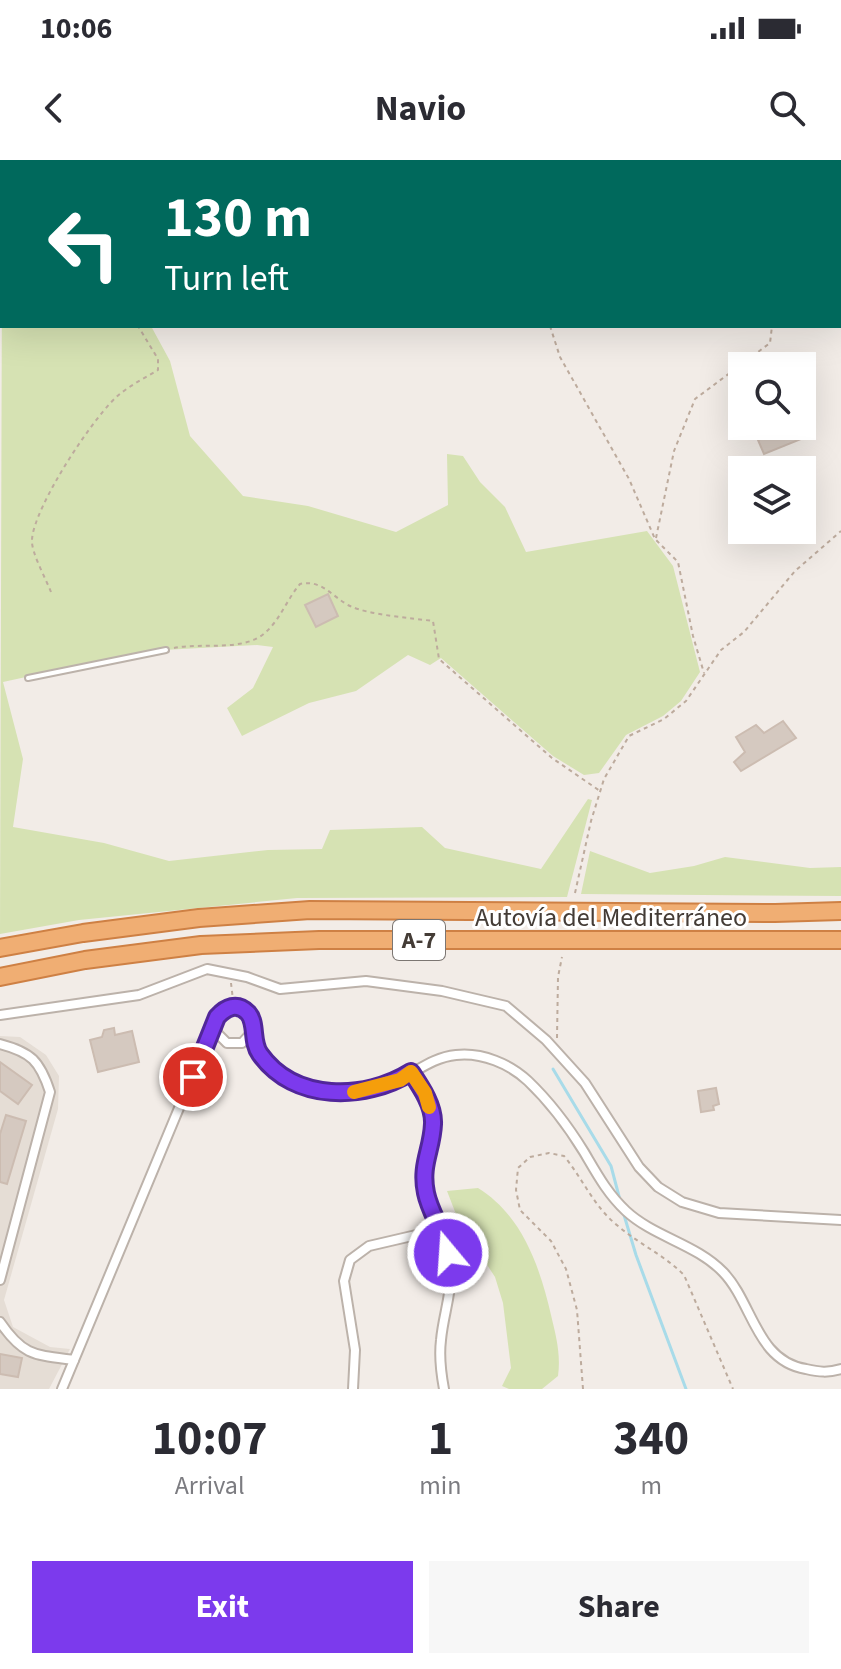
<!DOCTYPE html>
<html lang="en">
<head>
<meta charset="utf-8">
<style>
  body { margin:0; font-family:"Source Sans 3",sans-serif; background:#f7f7f7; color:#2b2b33; height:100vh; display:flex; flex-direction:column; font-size:30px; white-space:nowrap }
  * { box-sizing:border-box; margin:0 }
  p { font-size:26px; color:#7c7c81 }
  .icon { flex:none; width:44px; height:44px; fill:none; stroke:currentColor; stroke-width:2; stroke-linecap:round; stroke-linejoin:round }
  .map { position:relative; height:1229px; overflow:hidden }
  .details { display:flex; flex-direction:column; background:#fff; flex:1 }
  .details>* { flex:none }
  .banner { position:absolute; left:0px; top:0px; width:842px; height:168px; box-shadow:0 8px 32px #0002; background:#00695c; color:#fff; overflow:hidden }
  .tools { position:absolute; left:728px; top:192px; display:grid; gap:16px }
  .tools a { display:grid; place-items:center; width:88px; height:88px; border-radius:0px; background:#fff; box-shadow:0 8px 32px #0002; font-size:40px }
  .pin { position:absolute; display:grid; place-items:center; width:68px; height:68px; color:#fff; margin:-34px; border:4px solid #fff; border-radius:50%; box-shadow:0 2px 8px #0007 }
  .me { position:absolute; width:88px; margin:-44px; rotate:342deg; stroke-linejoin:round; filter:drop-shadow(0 0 6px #0008) }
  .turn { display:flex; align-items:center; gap:28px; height:168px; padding:0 32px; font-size:36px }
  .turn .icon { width:104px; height:104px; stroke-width:2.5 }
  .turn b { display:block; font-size:56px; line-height:68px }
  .eta { display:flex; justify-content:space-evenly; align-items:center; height:136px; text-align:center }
  .eta b { font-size:48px; font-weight:700; line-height:56px }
  .action { display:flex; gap:16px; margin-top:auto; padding:16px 32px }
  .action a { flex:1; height:92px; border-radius:0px; background:#7c3aed; color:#fff; font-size:32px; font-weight:700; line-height:92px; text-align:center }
  .action a+a { background:#f7f7f7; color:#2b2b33 }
  .status { display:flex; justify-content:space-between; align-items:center; height:56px; padding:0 40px; background:#fff; direction:ltr }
  .status svg { height:22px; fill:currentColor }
  header { display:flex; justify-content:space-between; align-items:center; height:104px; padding:0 32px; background:#fff; font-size:36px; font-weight:700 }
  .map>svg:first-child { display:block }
  .residential { fill:#e5ddd5 }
  .green { fill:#d6e2b3 }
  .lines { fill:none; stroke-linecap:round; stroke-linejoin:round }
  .stream { stroke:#a8dbe9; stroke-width:3 }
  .building { fill:#d5c9c0; stroke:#ccbcb1; stroke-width:2 }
  .lane-casing { stroke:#bcb2aa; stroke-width:8 }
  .street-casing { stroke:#bcb2aa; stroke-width:12 }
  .highway-casing { stroke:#ce8044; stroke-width:20 }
  .path { stroke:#bdab9d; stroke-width:2; stroke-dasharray:4 4; stroke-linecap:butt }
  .lane { stroke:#fff; stroke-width:4 }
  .street { stroke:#fff; stroke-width:8 }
  .highway { stroke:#f0ae73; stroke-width:16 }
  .route-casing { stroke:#51269a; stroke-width:20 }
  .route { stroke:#7c3aed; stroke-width:14 }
  .slow { stroke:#f59e0b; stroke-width:14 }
  .labels { text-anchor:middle; stroke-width:6; stroke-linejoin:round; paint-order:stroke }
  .shield { fill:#fff; stroke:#7c7672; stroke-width:2 }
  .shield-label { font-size:24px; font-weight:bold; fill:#443c36 }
  .street-label { font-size:26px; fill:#443c36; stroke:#fff }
</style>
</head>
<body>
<div class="status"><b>10:06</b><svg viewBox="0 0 49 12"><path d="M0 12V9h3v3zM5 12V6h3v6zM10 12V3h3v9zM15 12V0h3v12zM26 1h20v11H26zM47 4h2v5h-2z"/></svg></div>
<header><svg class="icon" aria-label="back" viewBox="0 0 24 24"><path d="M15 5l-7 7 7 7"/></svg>Navio<svg class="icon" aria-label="search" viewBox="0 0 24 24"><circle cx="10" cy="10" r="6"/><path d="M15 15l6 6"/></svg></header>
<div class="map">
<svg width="841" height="1229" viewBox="0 0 841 1229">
  <rect width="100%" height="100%" fill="#f2ece7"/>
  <!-- residential -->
  <polygon class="residential" points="0,876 20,877 46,895 59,916 58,949 4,1140 13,1167 50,1187 70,1189 49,1229 0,1229"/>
  <!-- green -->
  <g class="green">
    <polygon points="2,101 2,166 151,166 170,201 190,276 243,336 308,346 396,372 448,345 447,294 463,296 480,322 505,347 526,392 647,371 673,406 700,512 681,541 663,556 626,575 599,613 584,615 553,596 441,498 430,505 408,495 356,531 309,543 242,576 227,548 253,528 273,487 257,485 145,491 3,522 23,599 13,667 104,683 169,701 268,690 322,689 330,670 422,667 445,688 541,709 588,639 592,640 567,737 297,738 79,760 0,774"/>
    <polygon points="590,691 650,713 694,706 725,697 810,708 841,707 841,736 581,734"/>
    <path d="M478,1028C522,1055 540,1107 551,1155C556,1176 561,1194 558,1216L542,1229H509L502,1226L511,1208L503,1143L495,1117L459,1062L447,1031Z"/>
  </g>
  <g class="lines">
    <!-- stream -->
    <g class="stream">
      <polyline points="553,909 611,1006 620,1040"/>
      <polyline points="624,1055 636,1095 686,1229"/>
    </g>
  </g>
  <!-- building -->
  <g class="building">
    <polygon points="795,266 802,266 806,277 764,294 758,280"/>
    <polygon points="328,434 338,456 316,467 305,445"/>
    <polygon points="783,561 796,578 741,611 734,602 745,592 736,577 756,565 764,573"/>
    <polygon points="114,868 115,875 132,871 139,902 98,912 90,880 102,877 104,870"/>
    <polygon points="0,902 32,925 18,944 0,931"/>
    <polygon points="716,928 719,944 713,946 714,950 701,952 698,931"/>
    <polygon points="6,955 26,961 7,1024 0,1022 0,974"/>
    <polygon points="0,1194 22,1198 18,1217 0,1214"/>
  </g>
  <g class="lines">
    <defs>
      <polyline id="lane" points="28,518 166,490"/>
      <g id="street">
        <polyline points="0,855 139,835 207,809 247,817 280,829 366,821 442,831 506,846 546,880 585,923 639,1007 658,1027 682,1042 719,1053 841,1060"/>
        <path d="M252,872L242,883H227L217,873V857C229,844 240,844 252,858C252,884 260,898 281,913C314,939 364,937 401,919C420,909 435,897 456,895C482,892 510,904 528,921C550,942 568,966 584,992C597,1014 607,1033 626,1051C654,1077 696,1084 723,1112C753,1143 756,1201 806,1209C819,1212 828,1213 841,1209"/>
        <path d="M0,884C31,892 40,901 50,932L0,1120"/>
        <path d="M411,912C425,934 437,955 431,981C428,995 424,1003 425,1017C427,1050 450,1078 451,1112C451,1136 443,1157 441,1180C439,1196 441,1213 444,1229"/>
        <path d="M0,1162C23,1196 35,1195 74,1200"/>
        <polyline points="62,1229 214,864"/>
        <polyline points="353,1229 355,1190 344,1121 350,1100 369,1086 442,1069"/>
      </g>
      <g id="highway">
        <polyline points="0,788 83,773 199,758 310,750 775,753 841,751"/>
        <polyline points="0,817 85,800 201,785 319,780 841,780"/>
      </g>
    </defs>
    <!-- lane casing -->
    <use href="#lane" class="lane-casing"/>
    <!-- street casing -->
    <use href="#street" class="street-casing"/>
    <!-- highway casing -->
    <use href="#highway" class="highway-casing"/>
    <!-- path -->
    <g class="path">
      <polyline points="210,2 215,0"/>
      <polyline points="550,166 560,197 629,319 655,379 678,402 693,476 704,513"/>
      <polyline points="656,378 674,291 695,239 770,183 772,166"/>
      <path d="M51,432C46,419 31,392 32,380C33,348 96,252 121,233C133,224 146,217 158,210V199L138,166"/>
      <path d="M174,488C202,482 245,493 267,471C280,459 288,438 300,424C322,419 332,437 350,446C369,455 411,458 433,461L439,499L552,598L600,631"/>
      <polyline points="575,733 591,661 604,619 629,576 664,559 686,541 721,490 744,472 795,411 841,371"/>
      <polyline points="231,823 233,840"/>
      <polyline points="557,878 558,817 562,797"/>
      <path d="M583,1229L577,1150L566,1109L551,1081L520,1050L516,1030L518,1008L530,997L549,993L564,996C583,1019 594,1047 618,1066C639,1084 664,1095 684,1115L733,1229"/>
    </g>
    <!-- lane -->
    <use href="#lane" class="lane"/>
    <!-- street -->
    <use href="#street" class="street"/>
    <!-- highway -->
    <use href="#highway" class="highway"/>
  </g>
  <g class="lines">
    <defs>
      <path id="route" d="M193,917L217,857C226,847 237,842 248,853C257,863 251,882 260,894C294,942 365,941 411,912C421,927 434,946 433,964C432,990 420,1005 426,1033C430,1053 444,1071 448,1093"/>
    </defs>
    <!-- route casing -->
    <use href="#route" class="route-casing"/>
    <!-- route -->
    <use href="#route" class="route"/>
    <!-- slow -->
    <polyline class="slow" points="354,932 400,920 411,912 425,933 429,947"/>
  </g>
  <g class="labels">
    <!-- shield labels -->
    <rect class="shield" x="393" y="760" width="52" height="40" rx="6"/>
    <g class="shield-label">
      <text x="419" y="788">A-7</text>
    </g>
    <!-- street labels -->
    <g class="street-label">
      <text x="611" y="766">Autovía del Mediterráneo</text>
    </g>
  </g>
</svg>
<div class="tools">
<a><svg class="icon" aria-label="search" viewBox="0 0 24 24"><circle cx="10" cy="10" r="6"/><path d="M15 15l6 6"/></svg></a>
<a><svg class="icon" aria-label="layers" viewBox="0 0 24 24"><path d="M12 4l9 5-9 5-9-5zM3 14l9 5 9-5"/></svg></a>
</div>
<div class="pin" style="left:193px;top:917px;background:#d93025"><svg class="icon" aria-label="arrive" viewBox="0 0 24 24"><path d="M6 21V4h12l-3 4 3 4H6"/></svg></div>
<svg class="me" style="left:448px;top:1093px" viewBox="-20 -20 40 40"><circle r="17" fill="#7c3aed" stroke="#fff" stroke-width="3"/><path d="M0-11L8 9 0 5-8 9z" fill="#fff"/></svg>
<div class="banner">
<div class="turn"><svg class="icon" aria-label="left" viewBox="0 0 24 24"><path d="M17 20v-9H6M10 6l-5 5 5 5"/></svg><div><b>130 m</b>Turn left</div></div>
</div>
</div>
<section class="details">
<div class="eta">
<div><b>10:07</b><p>Arrival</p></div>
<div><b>1</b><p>min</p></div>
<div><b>340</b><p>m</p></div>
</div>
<div class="action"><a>Exit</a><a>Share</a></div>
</section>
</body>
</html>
